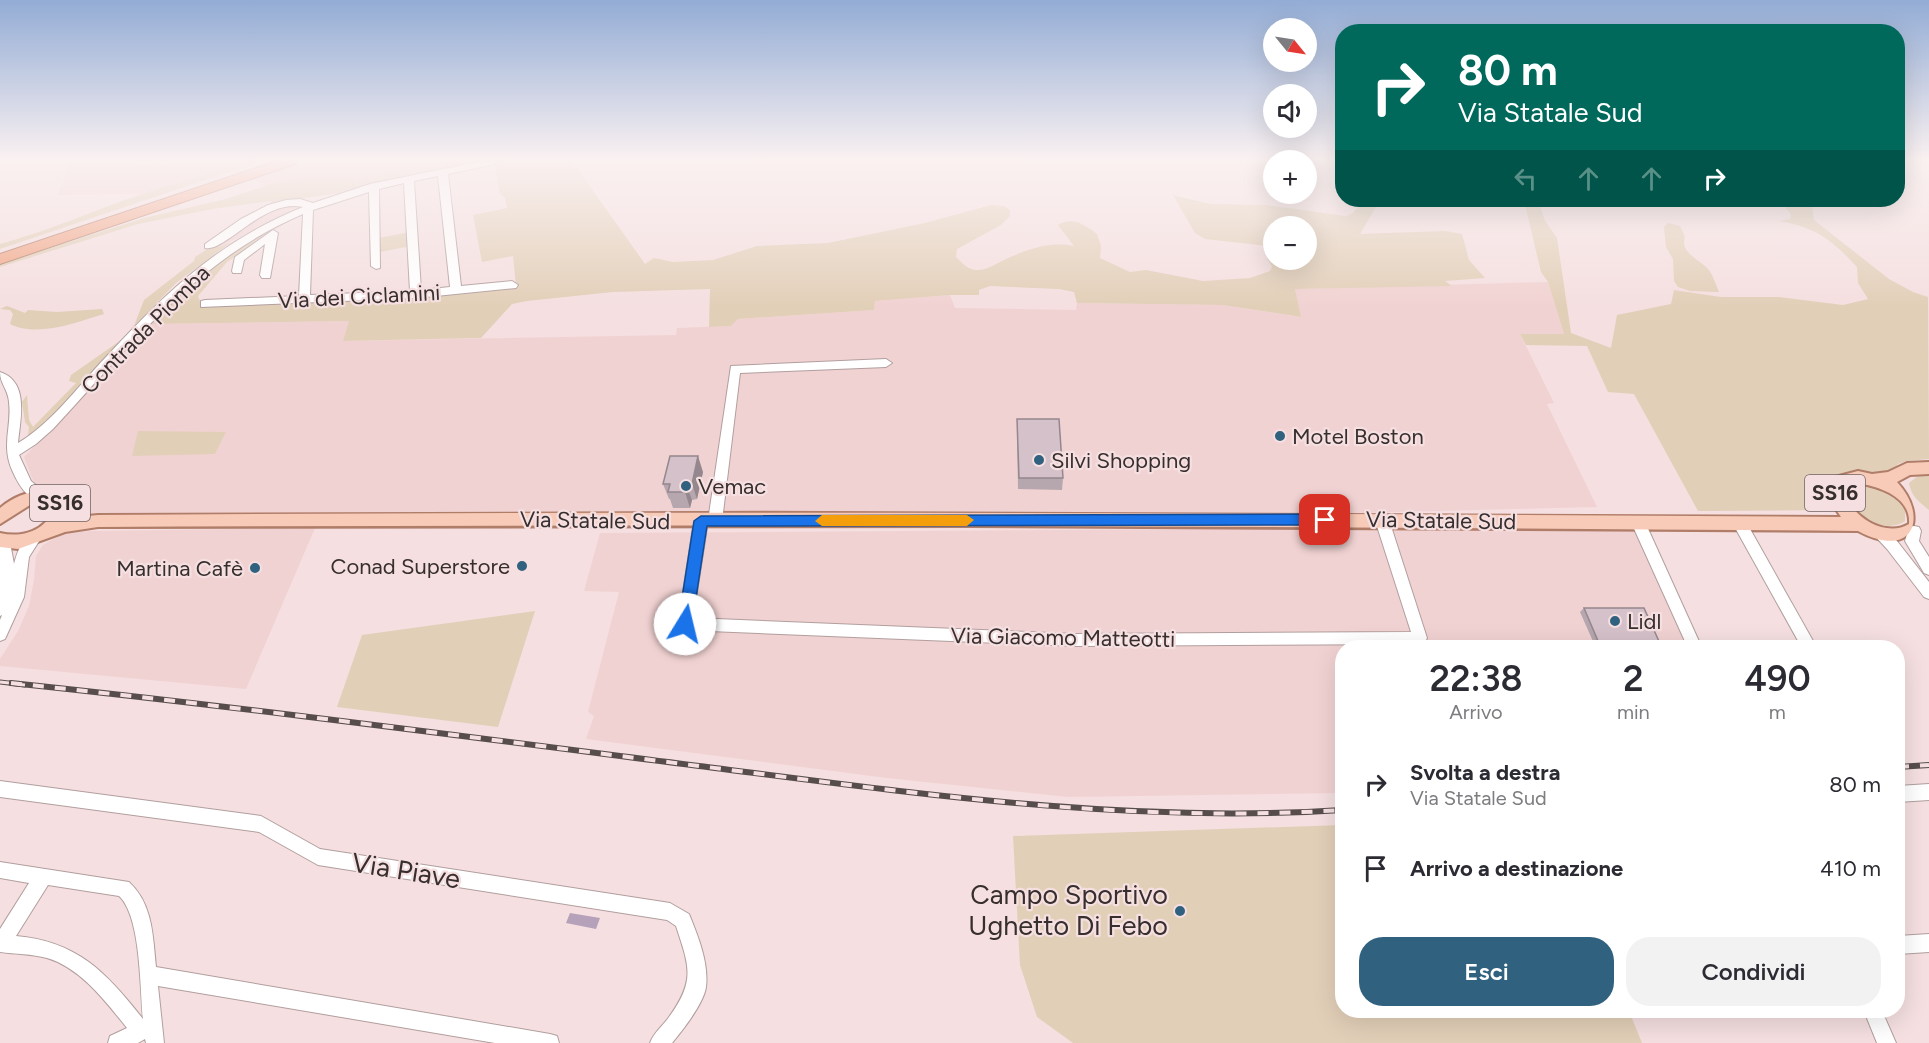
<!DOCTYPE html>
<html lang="it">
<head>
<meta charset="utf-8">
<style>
  body { margin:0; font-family:Figtree,sans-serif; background:#f2f2f3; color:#2b2b33; height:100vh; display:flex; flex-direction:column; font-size:22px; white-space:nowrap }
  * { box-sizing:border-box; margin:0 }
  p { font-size:20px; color:#7c7c81 }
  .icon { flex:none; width:33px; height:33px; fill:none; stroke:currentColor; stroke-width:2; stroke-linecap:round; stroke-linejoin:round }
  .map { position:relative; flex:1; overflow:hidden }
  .sheet { position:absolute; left:1335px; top:640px; width:570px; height:378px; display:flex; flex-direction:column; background:#fff; border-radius:24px; box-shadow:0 6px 24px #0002 }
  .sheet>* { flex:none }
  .top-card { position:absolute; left:1335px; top:24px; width:570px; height:183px; border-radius:24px; box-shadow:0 6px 24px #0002; background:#00695c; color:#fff; overflow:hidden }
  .needle { width:39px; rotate:120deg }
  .controls { position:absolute; left:1263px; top:18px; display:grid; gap:12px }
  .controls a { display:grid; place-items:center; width:54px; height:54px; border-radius:50%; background:#fff; box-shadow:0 6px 24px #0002; font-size:30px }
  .pin { position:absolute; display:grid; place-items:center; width:51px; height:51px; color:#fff; margin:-26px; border-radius:12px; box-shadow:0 3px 9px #0006 }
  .me { position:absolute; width:66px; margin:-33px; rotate:9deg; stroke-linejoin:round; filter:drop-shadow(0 0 4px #0008) }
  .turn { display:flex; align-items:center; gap:21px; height:126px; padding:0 24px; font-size:27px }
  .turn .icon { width:78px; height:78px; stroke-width:2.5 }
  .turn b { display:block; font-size:42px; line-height:51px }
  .lanes { display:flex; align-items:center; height:57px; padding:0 24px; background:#0003; justify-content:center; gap:30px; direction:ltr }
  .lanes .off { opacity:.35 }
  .eta { display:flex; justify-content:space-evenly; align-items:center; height:102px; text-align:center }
  .eta b { font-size:36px; font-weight:600; line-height:42px }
  .action { display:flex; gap:12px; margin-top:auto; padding:12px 24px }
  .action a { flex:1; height:69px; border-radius:24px; background:#30617f; color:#fff; font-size:24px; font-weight:600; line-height:69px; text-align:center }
  .action a+a { background:#f2f2f3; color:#2b2b33 }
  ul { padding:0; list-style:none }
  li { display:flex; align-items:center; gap:18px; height:84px; padding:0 24px }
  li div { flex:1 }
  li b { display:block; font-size:22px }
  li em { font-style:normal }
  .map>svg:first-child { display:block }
  .built { fill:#f1d2d2 }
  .green { fill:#e2cfb8; fill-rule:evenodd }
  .water { fill:#b5a1b9 }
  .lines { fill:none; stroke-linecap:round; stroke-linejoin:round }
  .minor-casing { stroke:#b29e9e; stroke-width:2 }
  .major-casing { stroke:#b07d69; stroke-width:4 }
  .highway-casing { stroke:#b07d69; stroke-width:2 }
  .minor { fill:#fff; fill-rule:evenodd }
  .major { fill:#f7cbb8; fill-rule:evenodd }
  .highway { fill:#f1a889; fill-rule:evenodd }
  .rail-far1-casing { stroke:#584d4d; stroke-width:5 }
  .rail-casing { stroke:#584d4d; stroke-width:6 }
  .rail-far1 { stroke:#f5dfe0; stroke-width:3; stroke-dasharray:9; stroke-linecap:butt }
  .rail { stroke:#f5dfe0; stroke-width:4; stroke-dasharray:11; stroke-linecap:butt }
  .wall { fill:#b6a6ae }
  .shaded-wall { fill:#94878d }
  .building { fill:#d4c1ca; stroke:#94878d; stroke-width:1.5 }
  .route { fill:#1a73e8; stroke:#114b97; stroke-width:1.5 }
  .slow { fill:#f59e0b }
  .poi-dot { fill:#30617f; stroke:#f5dfe0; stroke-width:2 }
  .labels { text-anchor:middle; stroke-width:4.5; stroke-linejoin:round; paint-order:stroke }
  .shield { fill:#f5dfe0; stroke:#706363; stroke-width:1.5 }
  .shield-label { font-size:21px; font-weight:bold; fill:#372e2e }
  .street-label { font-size:22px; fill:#372e2e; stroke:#f5dfe0 }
  .poi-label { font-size:22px; fill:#372e2e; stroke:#f5dfe0; text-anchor:start }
  .near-street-label { font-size:27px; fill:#372e2e; stroke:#f5dfe0 }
  .near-poi-label { font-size:27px; fill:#372e2e; stroke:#f5dfe0; text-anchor:end }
</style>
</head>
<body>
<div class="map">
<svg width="1929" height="1043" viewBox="0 0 1929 1043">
  <rect width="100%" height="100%" fill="#f5dfe0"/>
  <!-- built -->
  <g class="built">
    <polygon points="70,161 105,161 153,167 186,161 264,161 235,170 230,168 142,194 58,195"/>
    <polygon points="305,161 463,161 368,179 275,191 252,179"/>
    <polygon points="286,205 304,205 280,216 220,247 212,246 261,215"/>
    <polygon points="1548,282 1564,334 1520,334 1554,403 1547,404 1597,507 1319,514 89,514 37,491 24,457 152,324 350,321 344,341 676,335 677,328 731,326 738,319 874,310 875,301 950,295 955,308 1076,310 1077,303 1222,305 1300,317 1295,289"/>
    <polygon points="315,528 246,689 0,666 0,659 18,631 29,606 34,580 36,556 43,545 55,538 70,532 93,531"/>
    <polygon points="1379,528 1634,530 1692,648 1342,648 1342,793 1068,797 887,778 586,739 594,716 588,712 619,592 584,591 600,533"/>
  </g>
  <!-- green -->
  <g class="green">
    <path d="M245,161H261L0,249V244C49,231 94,210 142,194C177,182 214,173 245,161Z"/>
    <polygon points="463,161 484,161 341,193 290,200 270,207 271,201 212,209 138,224 0,267 0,264 144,218 226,199 271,184 302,178 354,178 352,181"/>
    <path d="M505,161H572L645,264L654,258L673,262L713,260L757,246L828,243L925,223L991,205L1004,206L1010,210V216L1001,225L957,249L956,257C961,262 967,269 975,270C984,271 994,265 1002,261C1026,250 1047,241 1074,246L1058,225C1072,216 1085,225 1097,234L1101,246L1100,258L1130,272L1146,270L1203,281L1250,278L1270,271L1272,267L1267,258L1268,246L1205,239L1195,233L1173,195L1210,204L1267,205L1346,216L1353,213L1361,204V200H1380L1360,234L1445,231L1462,234L1469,260L1485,278L1445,281L1452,286L1295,289L1301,317L1222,305L1077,303L1074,292L1059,289L990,286L979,290V295H950L875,301L874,310L738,319L731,326L709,327L710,289L613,292L527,301L512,304L481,338L343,341L349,321L152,324C177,298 204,272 235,251C254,238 276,228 296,217L267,234L227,262L198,296L202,306L516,286L513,256L482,262L473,215L507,208L505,198L500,194L494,163ZM1274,226H1306V260H1274Z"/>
    <path d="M1524,200H1538L1545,221L1557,238L1571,333L1611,348L1617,315L1671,304L1674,290L1721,297H1779L1843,305L1868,299L1858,283L1857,267C1832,240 1816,227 1779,221L1790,219L1791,214L1783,205L1775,200H1822L1812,207L1814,220L1889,279L1913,292L1928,297L1929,459L1906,461L1898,464L1890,474L1857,476L1832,497L1830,510L1698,511L1634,394L1608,392L1587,346L1526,345L1520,334H1564L1548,282L1541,272Z"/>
    <path d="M1668,223L1680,226L1685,237C1679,253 1701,260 1709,270C1713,276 1716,285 1719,292L1690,291L1678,287L1674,281L1673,259L1666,247L1664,227Z"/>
    <polygon points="410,232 411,246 380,252 379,238"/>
    <polygon points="231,242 176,283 134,326 144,300 194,261 195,257 212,246 220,247"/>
    <path d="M7,306L25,313L28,310L57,312L102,309L104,314C77,322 37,338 10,324L13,314L10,310L0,309Z"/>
    <polygon points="124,338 126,338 41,429 28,437 29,427 25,422 22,402 27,395 29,420 33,427 76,383 69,381 71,375"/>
    <polygon points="138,431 226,432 215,454 132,456"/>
    <path d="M1918,476H1929V510C1919,502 1911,496 1909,483Z"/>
    <path d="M1856,485C1876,484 1894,493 1905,509V521C1886,535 1844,517 1846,492Z"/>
    <polygon points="535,611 498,727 337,707 362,635"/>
    <polygon points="1342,825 1342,1011 1629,1011 1642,1043 1073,1043 1037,1017 1020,965 1013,836"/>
  </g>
  <!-- water -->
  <polygon class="water" points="570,913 600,918 596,929 566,923"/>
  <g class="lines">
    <defs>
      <g id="minor">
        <path d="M482,161H500L495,164L448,174L461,286L512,281L518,285L516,288L416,298L201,307V301L205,300L299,296L303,214C198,258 128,348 53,429L36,444L19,455L31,481L50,497L48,501C40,503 33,499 27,494C20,487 16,479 12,470C1,444 12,427 9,402C8,389 0,384 0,372C30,382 20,420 18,443C53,422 78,386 106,357C167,291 219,241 303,207C264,198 226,252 205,248V244L241,219L268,205L286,200L300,199L313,203L370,184ZM438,176L450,287L421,290L414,181ZM404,183L410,291L310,295L313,210L369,192L371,266L376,269L380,268L379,189Z"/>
        <polygon points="273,230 278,233 270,278 262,278 260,275 265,244 244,260 241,273 233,273 232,271 235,257"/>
        <polygon points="886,359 892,363 886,367 740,373 722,521 720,525 710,525 708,521 731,366"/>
        <polygon points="1382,515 1387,516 1389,520 1427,638 1425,642 1420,644 1075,646 685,630 680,628 678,624 694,521 696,517 706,517 708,521 693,618 1075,634 1411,632 1375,520 1377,516"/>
        <polygon points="1638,517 1643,518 1645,522 1702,648 1688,648 1631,522 1633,518"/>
        <polygon points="1740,519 1745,520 1817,648 1802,648 1733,524 1735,520"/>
        <polygon points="1914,526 1919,527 1921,531 1919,541 1929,557 1929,575 1924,573 1905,541 1909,527"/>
        <polygon points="1878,527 1897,541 1929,582 1929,599 1924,597 1887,549 1871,532 1873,528"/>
        <path d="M34,533L39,534L41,538L29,557L24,597L5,639L0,641V620L2,615L0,616V535L5,536L11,548L14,564C17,553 22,537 34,533Z"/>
        <path d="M0,781L261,816L320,849L670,903L689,914C698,936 709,963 706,987C704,1003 682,1031 672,1043H650C654,1032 663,1026 669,1017C696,980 689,966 676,926L667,920L318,865L259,832L0,797Z"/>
        <polygon points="1929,784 1929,800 1898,802 1898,786"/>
        <path d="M0,862L129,882C153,904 153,937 156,967L550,1034L557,1036L559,1043H495L158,986L164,1043H146L145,1039L138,1043H108L110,1036L127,1028C106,1002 81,968 47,958C32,954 15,954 0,952V929L29,883L0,878ZM48,885L119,896C141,916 140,988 143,1019C107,973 77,941 16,936Z"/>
        <polygon points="1929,934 1929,952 1898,954 1898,936"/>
        <polygon points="1864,1011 1882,1011 1896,1043 1877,1043"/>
      </g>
      <path id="major" d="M1929,462V474L1910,475L1897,482C1929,516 1914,561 1858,531C1271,526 685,524 98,527L65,532L18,549L0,547V533C22,538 46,531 54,508L48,503L30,505L0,524V508C18,493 39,487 62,495L70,507L66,518L98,515C679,511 1260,513 1841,517L1829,499L1828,487L1835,477L1858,471L1872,474L1888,472L1907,463ZM1858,483C1880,487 1911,497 1909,524C1884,539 1847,514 1844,488Z"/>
      <polygon id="highway" points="277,161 297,161 295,164 0,264 0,254"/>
    </defs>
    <!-- minor casing -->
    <use href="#minor" class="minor-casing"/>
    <!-- major casing -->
    <use href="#major" class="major-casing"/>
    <!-- highway casing -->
    <use href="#highway" class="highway-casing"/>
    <!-- minor -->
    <use href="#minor" class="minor"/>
    <!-- major -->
    <use href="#major" class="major"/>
    <!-- highway -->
    <use href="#highway" class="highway"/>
    <defs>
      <polyline id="rail-far1" points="0,682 25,685"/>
      <g id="rail">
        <path d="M11,683C241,707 470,737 699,766C913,793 1126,824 1342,810"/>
        <polyline points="1898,767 1929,765"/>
      </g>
    </defs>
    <!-- rail-far1 casing -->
    <use href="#rail-far1" class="rail-far1-casing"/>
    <!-- rail casing -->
    <use href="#rail" class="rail-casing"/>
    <!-- rail-far1 -->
    <use href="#rail-far1" class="rail-far1"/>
    <!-- rail -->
    <use href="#rail" class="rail"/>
  </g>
  <!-- wall -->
  <g class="wall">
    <polygon points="1017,419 1063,478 1062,490 1018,489 1017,431"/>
    <polygon points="703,472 697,499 692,500 690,508 673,508 670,499 669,499 663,484"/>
    <polygon points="1584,608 1662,648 1596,648 1580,612"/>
  </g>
  <!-- shaded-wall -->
  <g class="shaded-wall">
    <polygon points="698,456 703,472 697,499 692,484"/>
    <polygon points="686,484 692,500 690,508 685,492"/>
  </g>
  <!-- building -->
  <g class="building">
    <polygon points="1017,419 1059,419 1063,478 1019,478"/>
    <polygon points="670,456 698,456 692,484 686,484 685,492 668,492 670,484 663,484"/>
    <polygon points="1584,608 1644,608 1662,648 1601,648"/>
  </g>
  <!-- sky -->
  <linearGradient id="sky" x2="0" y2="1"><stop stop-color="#93acd5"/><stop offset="0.52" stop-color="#faf1f1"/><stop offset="1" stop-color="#faf1f1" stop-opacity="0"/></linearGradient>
  <rect width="1929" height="307" fill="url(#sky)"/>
  <!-- route -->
  <polygon class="route" points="1325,514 1332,520 1325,525 707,526 692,624 690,628 685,630 680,628 678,624 694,521 701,516"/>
  <!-- slow -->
  <polygon class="slow" points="822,515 967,515 974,520 967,526 822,526 815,521"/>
  <!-- markers -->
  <g class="poi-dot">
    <circle cx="1280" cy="436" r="6"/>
    <circle cx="1039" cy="460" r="6"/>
    <circle cx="686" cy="486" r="6"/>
    <circle cx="522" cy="566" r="6"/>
    <circle cx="255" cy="568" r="6"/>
    <circle cx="1615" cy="621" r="6"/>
    <circle cx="1180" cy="911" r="6"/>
  </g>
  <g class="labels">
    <!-- shield labels -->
    <g class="shield">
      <rect x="1805" y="475" width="60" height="36" rx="4.5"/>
      <rect x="30" y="485" width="60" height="36" rx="4.5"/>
    </g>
    <g class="shield-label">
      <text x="1835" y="500">SS16</text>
      <text x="60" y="510">SS16</text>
    </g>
    <!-- street labels -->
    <g class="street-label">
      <text transform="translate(359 296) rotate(-3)" y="8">Via dei Ciclamini</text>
      <text transform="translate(145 329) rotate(-45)" y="8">Contrada Piomba</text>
      <text transform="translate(595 520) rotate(1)" y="8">Via Statale Sud</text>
      <text transform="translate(1441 520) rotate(1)" y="8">Via Statale Sud</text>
      <text transform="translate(1063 637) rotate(1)" y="8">Via Giacomo Matteotti</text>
    </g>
    <!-- poi labels -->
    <g class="poi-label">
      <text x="1292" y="444">Motel Boston</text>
      <text x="1051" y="468">Silvi Shopping</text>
      <text x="698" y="494">Vemac</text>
      <text x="510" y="574" text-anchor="end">Conad Superstore</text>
      <text x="243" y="576" text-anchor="end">Martina Cafè</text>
      <text x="1627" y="629">Lidl</text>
    </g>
    <!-- near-street labels -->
    <g class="near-street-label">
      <text transform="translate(406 871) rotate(9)" y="9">Via Piave</text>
    </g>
    <!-- near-poi labels -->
    <g class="near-poi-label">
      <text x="1168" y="904">Campo Sportivo<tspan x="1168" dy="31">Ughetto Di Febo</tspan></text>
    </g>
  </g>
</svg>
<div class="controls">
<a><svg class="needle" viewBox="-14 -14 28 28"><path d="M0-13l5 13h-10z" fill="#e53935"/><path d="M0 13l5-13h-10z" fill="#7c7c81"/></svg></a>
<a><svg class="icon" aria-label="sound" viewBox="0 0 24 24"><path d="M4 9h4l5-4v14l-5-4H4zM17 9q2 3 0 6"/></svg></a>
<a>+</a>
<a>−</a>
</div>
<div class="pin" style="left:1325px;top:520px;background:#d93025"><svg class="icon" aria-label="arrive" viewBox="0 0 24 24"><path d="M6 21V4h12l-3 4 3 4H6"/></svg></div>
<svg class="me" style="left:685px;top:624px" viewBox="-20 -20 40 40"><circle r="19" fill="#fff"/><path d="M0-13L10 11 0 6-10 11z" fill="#1a73e8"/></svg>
<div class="top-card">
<div class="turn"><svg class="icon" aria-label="right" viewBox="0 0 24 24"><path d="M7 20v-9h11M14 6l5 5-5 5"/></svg><div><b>80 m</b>Via Statale Sud</div></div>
<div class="lanes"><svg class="icon off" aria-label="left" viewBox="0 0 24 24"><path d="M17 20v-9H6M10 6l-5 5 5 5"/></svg><svg class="icon off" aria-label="ahead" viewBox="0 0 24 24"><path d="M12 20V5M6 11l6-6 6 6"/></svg><svg class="icon off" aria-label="ahead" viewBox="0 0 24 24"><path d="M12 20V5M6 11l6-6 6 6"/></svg><svg class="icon" aria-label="right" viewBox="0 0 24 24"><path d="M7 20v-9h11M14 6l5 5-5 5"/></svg></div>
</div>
<section class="sheet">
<div class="eta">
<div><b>22:38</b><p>Arrivo</p></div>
<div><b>2</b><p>min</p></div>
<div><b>490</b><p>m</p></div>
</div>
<ul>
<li><svg class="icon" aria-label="right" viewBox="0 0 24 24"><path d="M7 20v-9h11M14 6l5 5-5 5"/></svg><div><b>Svolta a destra</b><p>Via Statale Sud</p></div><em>80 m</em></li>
<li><svg class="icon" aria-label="arrive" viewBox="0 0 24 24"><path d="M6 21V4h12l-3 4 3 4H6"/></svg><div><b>Arrivo a destinazione</b></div><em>410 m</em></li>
</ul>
<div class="action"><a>Esci</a><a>Condividi</a></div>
</section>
</div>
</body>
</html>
